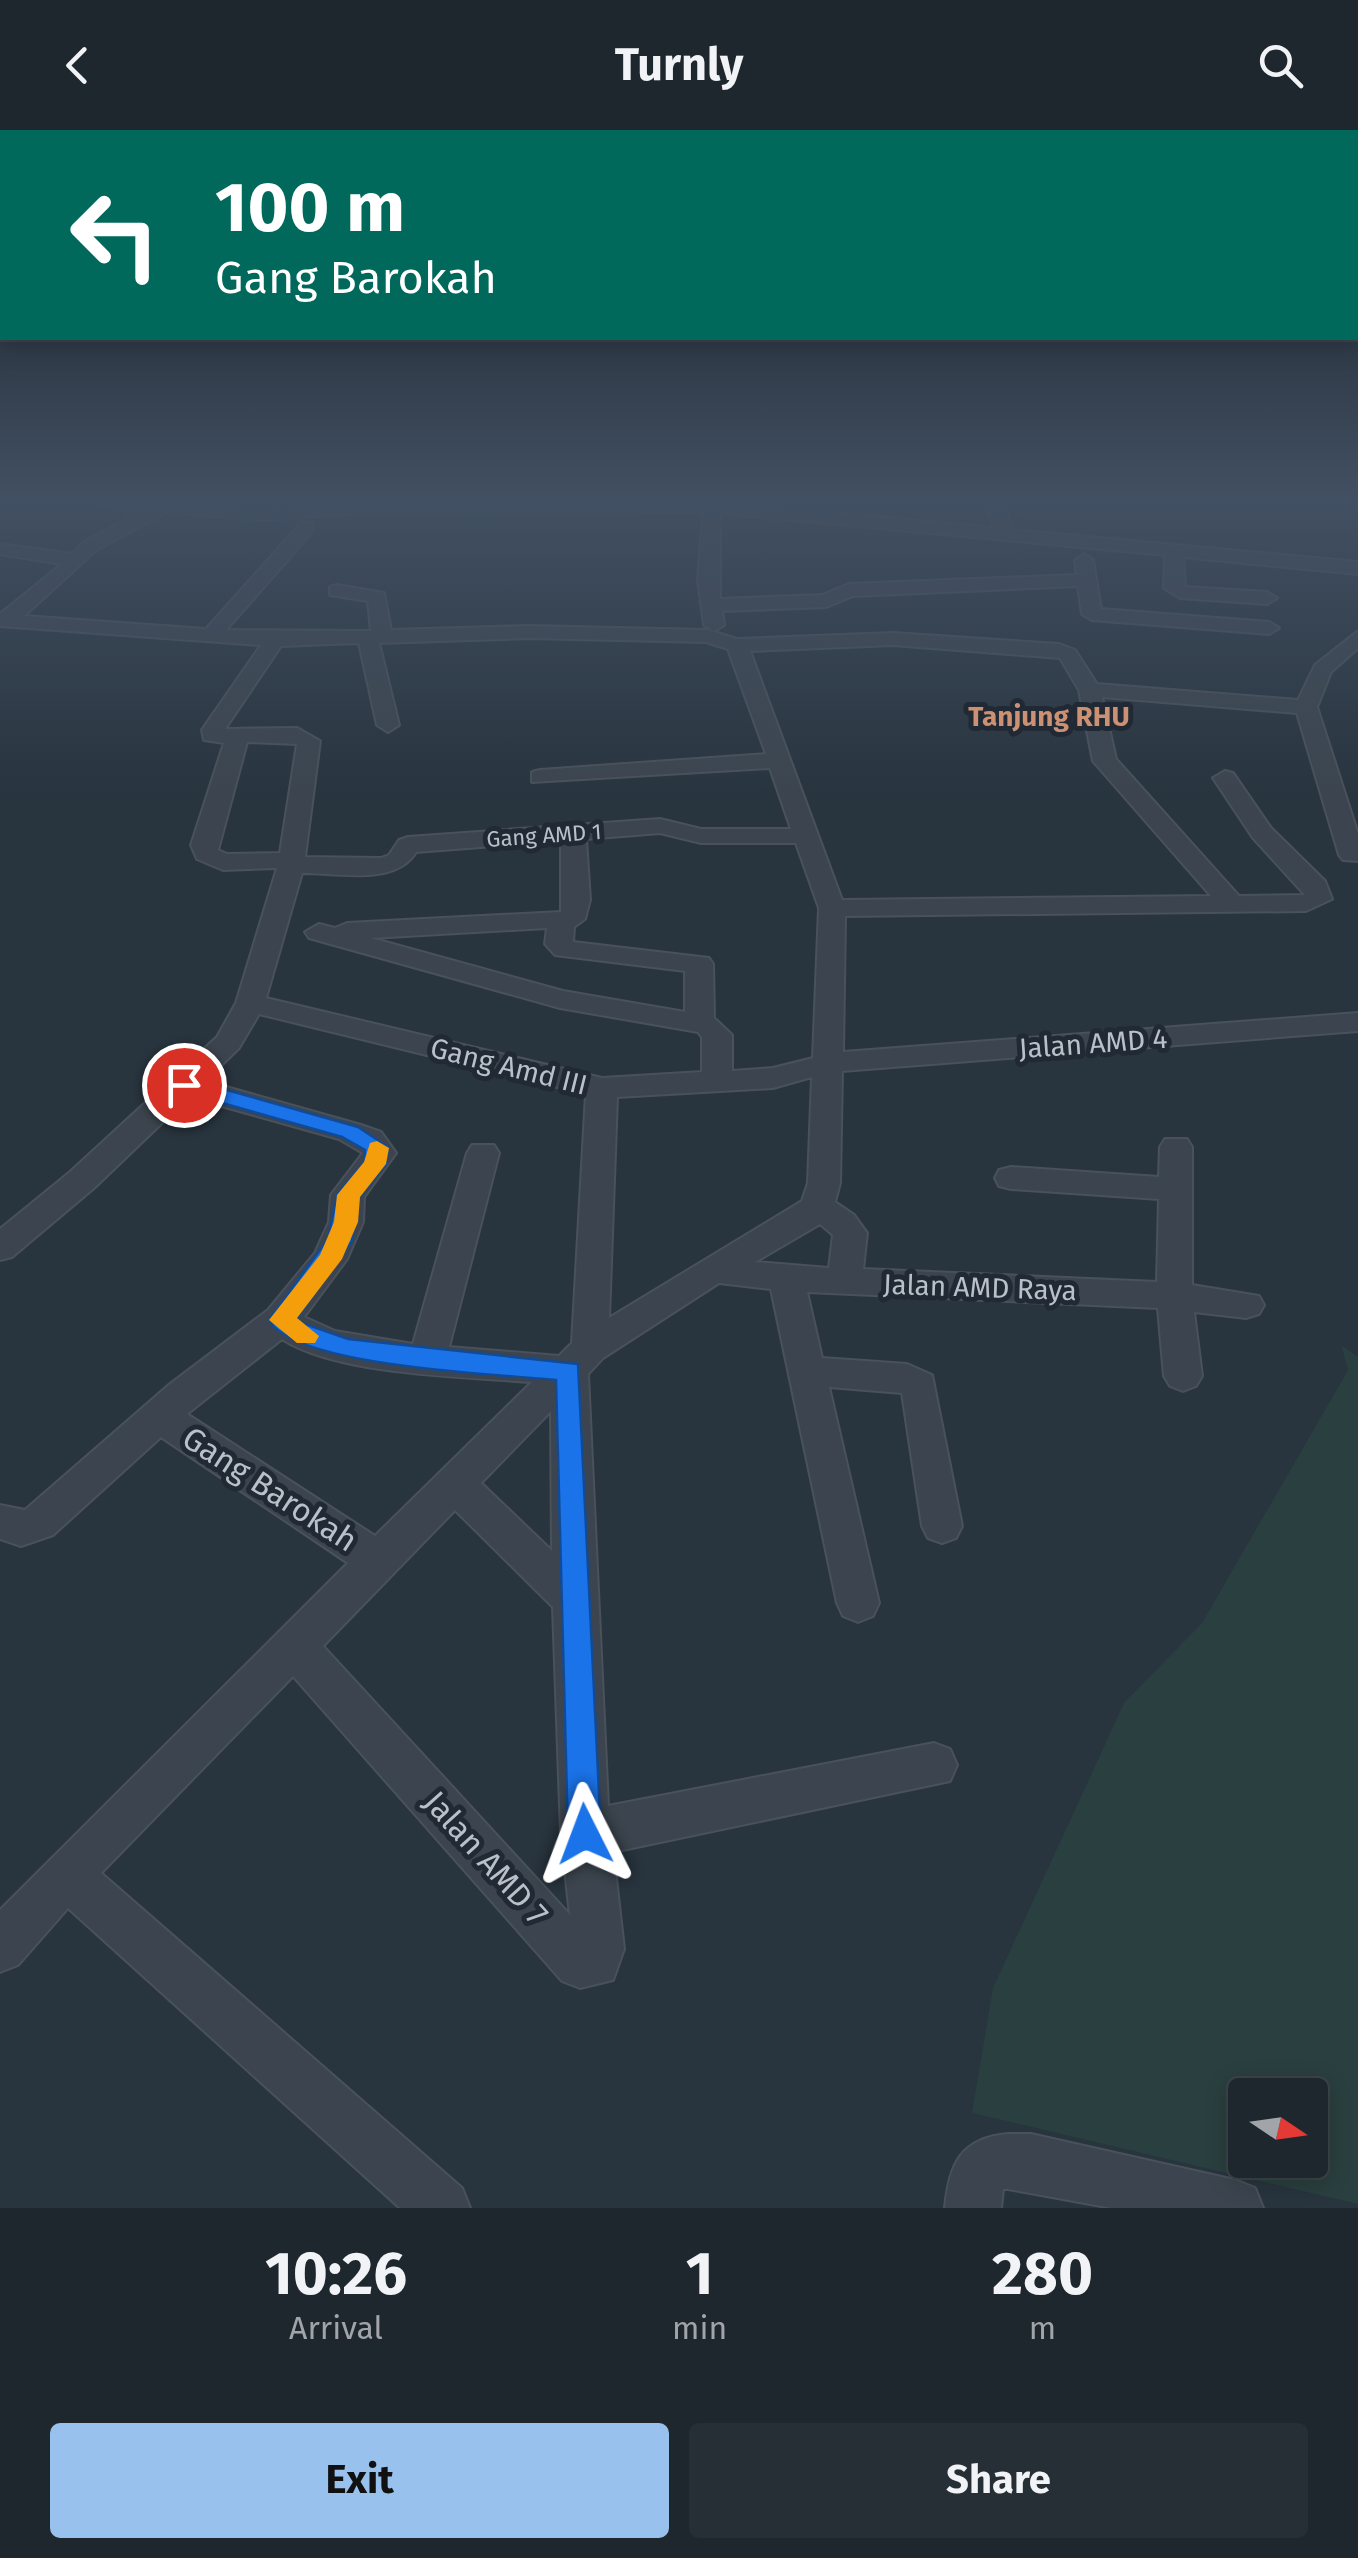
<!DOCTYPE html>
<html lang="en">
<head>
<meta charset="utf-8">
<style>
  body { margin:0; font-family:"Fira Sans",sans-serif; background:#262f36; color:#f1f3f6; height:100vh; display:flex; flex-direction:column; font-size:38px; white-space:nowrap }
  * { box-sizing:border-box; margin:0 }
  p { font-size:32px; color:#a1a5aa }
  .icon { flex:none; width:55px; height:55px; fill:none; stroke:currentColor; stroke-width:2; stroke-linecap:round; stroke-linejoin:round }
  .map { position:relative; height:2078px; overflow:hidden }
  .side { display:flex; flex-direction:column; background:#1e272e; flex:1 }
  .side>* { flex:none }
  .guide { position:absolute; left:0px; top:0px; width:1360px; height:210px; box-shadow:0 5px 25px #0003,0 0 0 2px #3c444a; background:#00695c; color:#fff; overflow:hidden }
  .needle { width:65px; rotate:103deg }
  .buttons { position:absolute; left:1228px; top:1948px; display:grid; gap:20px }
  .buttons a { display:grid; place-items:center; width:100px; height:100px; border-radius:10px; background:#1e272e; box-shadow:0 5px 25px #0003,0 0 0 2px #3c444a; font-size:50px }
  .pin { position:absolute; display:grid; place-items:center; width:85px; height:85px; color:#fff; margin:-42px; border:5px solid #fff; border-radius:50%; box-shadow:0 2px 10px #0007 }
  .me { position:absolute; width:110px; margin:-55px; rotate:357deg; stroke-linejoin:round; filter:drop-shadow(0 0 8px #0008) }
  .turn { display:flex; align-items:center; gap:35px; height:210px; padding:0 50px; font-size:45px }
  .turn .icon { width:130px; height:130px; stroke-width:2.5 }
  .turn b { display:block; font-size:70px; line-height:85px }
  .eta { display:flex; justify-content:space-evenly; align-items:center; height:170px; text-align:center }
  .eta b { font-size:60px; font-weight:700; line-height:70px }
  .action { display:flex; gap:20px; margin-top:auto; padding:20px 50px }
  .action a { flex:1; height:115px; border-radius:10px; background:#99c1ee; color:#111; font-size:40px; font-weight:700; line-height:115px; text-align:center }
  .action a+a { background:#262f36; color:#f1f3f6 }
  header { display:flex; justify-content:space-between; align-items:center; height:130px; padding:0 50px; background:#1e272e; font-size:45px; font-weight:700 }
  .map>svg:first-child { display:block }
  .green { fill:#2a3f3f; fill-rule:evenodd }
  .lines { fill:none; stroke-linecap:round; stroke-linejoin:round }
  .minor-casing { stroke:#49515b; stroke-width:4 }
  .minor { fill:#3c454f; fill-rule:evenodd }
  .route { fill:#1a73e8; stroke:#114b97; stroke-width:2.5 }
  .slow { fill:#f59e0b }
  .labels { text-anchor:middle; stroke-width:10; stroke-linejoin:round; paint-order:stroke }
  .far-street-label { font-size:22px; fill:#b9c0c9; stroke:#212a34 }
  .far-quarter-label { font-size:28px; font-weight:bold; fill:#cb9172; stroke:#212a34 }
  .street-label { font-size:28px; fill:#b9c0c9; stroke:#212a34 }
  .near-street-label { font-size:32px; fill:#b9c0c9; stroke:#212a34 }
</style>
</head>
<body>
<header><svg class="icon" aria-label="back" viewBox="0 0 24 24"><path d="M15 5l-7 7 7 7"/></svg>Turnly<svg class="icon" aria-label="search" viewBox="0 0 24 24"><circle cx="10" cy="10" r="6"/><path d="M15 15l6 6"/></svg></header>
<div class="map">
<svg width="1358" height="2078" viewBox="0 0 1358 2078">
  <rect width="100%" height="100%" fill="#28343e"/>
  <!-- green -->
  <path class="green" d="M1341,1215L1358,1227V2074L972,1983L993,1858L1124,1573L1202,1493L1348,1240ZM1245,1965H1310V2030H1245Z"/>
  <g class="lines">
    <defs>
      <g id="minor">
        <path d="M97,372H175L263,380L373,372H725L994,398L984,372H1002L1013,400L1358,432V444L1183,427L1185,457L1267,462L1277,468L1267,474L1180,468L1164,458L1165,425L720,383V469L822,465L849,454L1077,445L1075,430L1084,424L1093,430L1101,479L1269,492L1279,498L1269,504L1092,490L1082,484L1078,456L853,466L826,477L722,481L724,495L714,501L704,495L698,450L703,382L404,380L263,390L167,382L96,420L24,486L206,499L301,393H313V401L226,500L371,501L368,471L330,465V457L337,455L384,463L391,500L529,496L708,500L737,509L893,503L1059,514L1075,520L1097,554L1298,570L1315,535L1358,501V518L1331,542L1317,577L1358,704V731L1343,730L1339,725L1297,583L1102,567L1116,629L1239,766L1305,765L1253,708L1213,648L1225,641L1233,643L1271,698L1325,751L1332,769L1306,781L845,786L843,922L1358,883V901L842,941L840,1053L835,1072L854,1085L867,1103L863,1139L1157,1152L1159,1069L1011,1059L999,1056L995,1048L999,1040L1011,1037L1159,1047L1160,1017L1165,1009H1187L1192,1017V1155L1259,1166L1264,1175L1259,1184L1246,1188L1194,1182L1202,1246L1196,1256L1183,1261L1170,1256L1164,1246L1158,1178L807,1162L822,1228L907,1234L932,1245L962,1396L956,1408L942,1413L928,1408L922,1396L902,1263L829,1257L879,1473L873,1486L858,1492L843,1486L837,1473L771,1159L719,1153L603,1228L588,1244L608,1676L934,1613L950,1619L957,1635L950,1651L613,1722L624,1819L613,1850L580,1858L562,1851L293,1546L101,1743L462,2058L470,2078H400L68,1778L18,1835L0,1842V1780L348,1433L161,1307L53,1405L21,1416L0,1409V1375L25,1380L170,1254L268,1180L315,1123L329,1092L331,1065L363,1023L339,1009L189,967L94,1058L12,1127L0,1130V1099L70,1042L217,907L236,873L277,738L223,740L197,729L191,715L224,613L204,610L202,600L261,515L0,496V484L62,434L0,424V414L72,424L84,412L145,380L106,377ZM529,508L706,512L728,519L766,624L540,640L532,642V652L770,638L791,699H701L660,689L408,707L399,710L389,725L381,728L305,727L320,611L297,598L225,599L281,516L359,513L377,595L388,602L399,595L379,513ZM893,515L1060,528L1079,560L1093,631L1211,766L842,770L750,521ZM247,612L297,614L280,723L227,724L218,720ZM660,703L701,713H796L819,778L813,928L773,938L732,941V905L714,888L713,834L709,828L573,812L574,797L585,789L590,770L586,709ZM561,711V782L347,793L335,798L319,794L305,802L309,808L560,878L698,902L702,907V942L602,948L266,868L302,743C337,743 396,756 416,722ZM547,798L545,814L555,825L685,841V882L563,861L371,808ZM259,884L586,964L572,1213L559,1226L449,1217L499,1023L494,1015H472L467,1023L413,1214L335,1201L304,1187L347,1129L363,1092L364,1067L396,1023L381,1002L361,995L205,951L239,918ZM812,947L808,1053L802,1071L609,1188L617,967L773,958ZM820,1094L833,1105L829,1138L755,1132ZM282,1209C338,1245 465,1247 532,1252L375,1406L187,1284ZM551,1281L552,1421L481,1353ZM455,1380L553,1477L561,1704L570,1785L323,1516Z"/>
        <path d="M1008,2004H1031L1235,2050L1255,2058L1263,2078H1112L1008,2059H1003L1001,2078H945C949,2035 960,2008 1008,2004Z"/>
      </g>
    </defs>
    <!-- minor casing -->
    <use href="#minor" class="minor-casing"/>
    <!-- minor -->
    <use href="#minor" class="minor"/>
  </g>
  <!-- sky -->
  <linearGradient id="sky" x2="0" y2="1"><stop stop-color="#161d22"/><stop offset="0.56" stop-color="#425063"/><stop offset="1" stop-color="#425063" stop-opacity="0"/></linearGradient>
  <rect width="1358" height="663" fill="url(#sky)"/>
  <!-- route -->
  <path class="route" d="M184,948L358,997L388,1017L386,1034L359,1067L352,1111L296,1189L299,1192L348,1209L578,1234L601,1704L597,1716L585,1721L573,1716L568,1704L556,1250C499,1244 295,1237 269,1190L328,1109L337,1065L364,1032L365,1020L342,1007L176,960L173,955Z"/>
  <!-- slow -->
  <polygon class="slow" points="377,1011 389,1018 386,1034 360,1067 358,1092 342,1129 297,1188 319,1206 315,1213 297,1213 269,1190 320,1125 334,1092 337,1065 364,1032 370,1013"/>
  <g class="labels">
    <!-- far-street labels -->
    <g class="far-street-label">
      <text transform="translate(544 705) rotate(-4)" y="8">Gang AMD 1</text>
    </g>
    <!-- far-quarter labels -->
    <g class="far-quarter-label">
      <text x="1049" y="596">Tanjung RHU</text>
    </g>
    <!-- street labels -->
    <g class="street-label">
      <text transform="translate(1093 913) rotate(-4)" y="10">Jalan AMD 4</text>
      <text transform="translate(509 936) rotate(14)" y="10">Gang Amd III</text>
      <text transform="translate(980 1157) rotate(2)" y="10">Jalan AMD Raya</text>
    </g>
    <!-- near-street labels -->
    <g class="near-street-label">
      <text transform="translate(270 1359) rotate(33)" y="11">Gang Barokah</text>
      <text transform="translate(486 1728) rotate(48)" y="11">Jalan AMD 7</text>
    </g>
  </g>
</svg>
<div class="buttons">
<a><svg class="needle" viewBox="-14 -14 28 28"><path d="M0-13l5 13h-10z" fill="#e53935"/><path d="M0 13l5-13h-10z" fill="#a1a5aa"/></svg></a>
</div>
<div class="pin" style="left:184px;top:955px;background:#d93025"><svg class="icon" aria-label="arrive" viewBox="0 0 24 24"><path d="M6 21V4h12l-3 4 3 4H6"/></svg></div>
<svg class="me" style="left:585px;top:1704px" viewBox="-20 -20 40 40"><path d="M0-17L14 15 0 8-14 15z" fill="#1a73e8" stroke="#fff" stroke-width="4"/></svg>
<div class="guide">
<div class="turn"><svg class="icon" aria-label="left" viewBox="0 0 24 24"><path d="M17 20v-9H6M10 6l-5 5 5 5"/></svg><div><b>100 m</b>Gang Barokah</div></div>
</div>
</div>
<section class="side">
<div class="eta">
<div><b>10:26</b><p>Arrival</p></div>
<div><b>1</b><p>min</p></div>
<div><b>280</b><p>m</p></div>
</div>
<div class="action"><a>Exit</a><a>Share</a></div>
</section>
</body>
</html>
